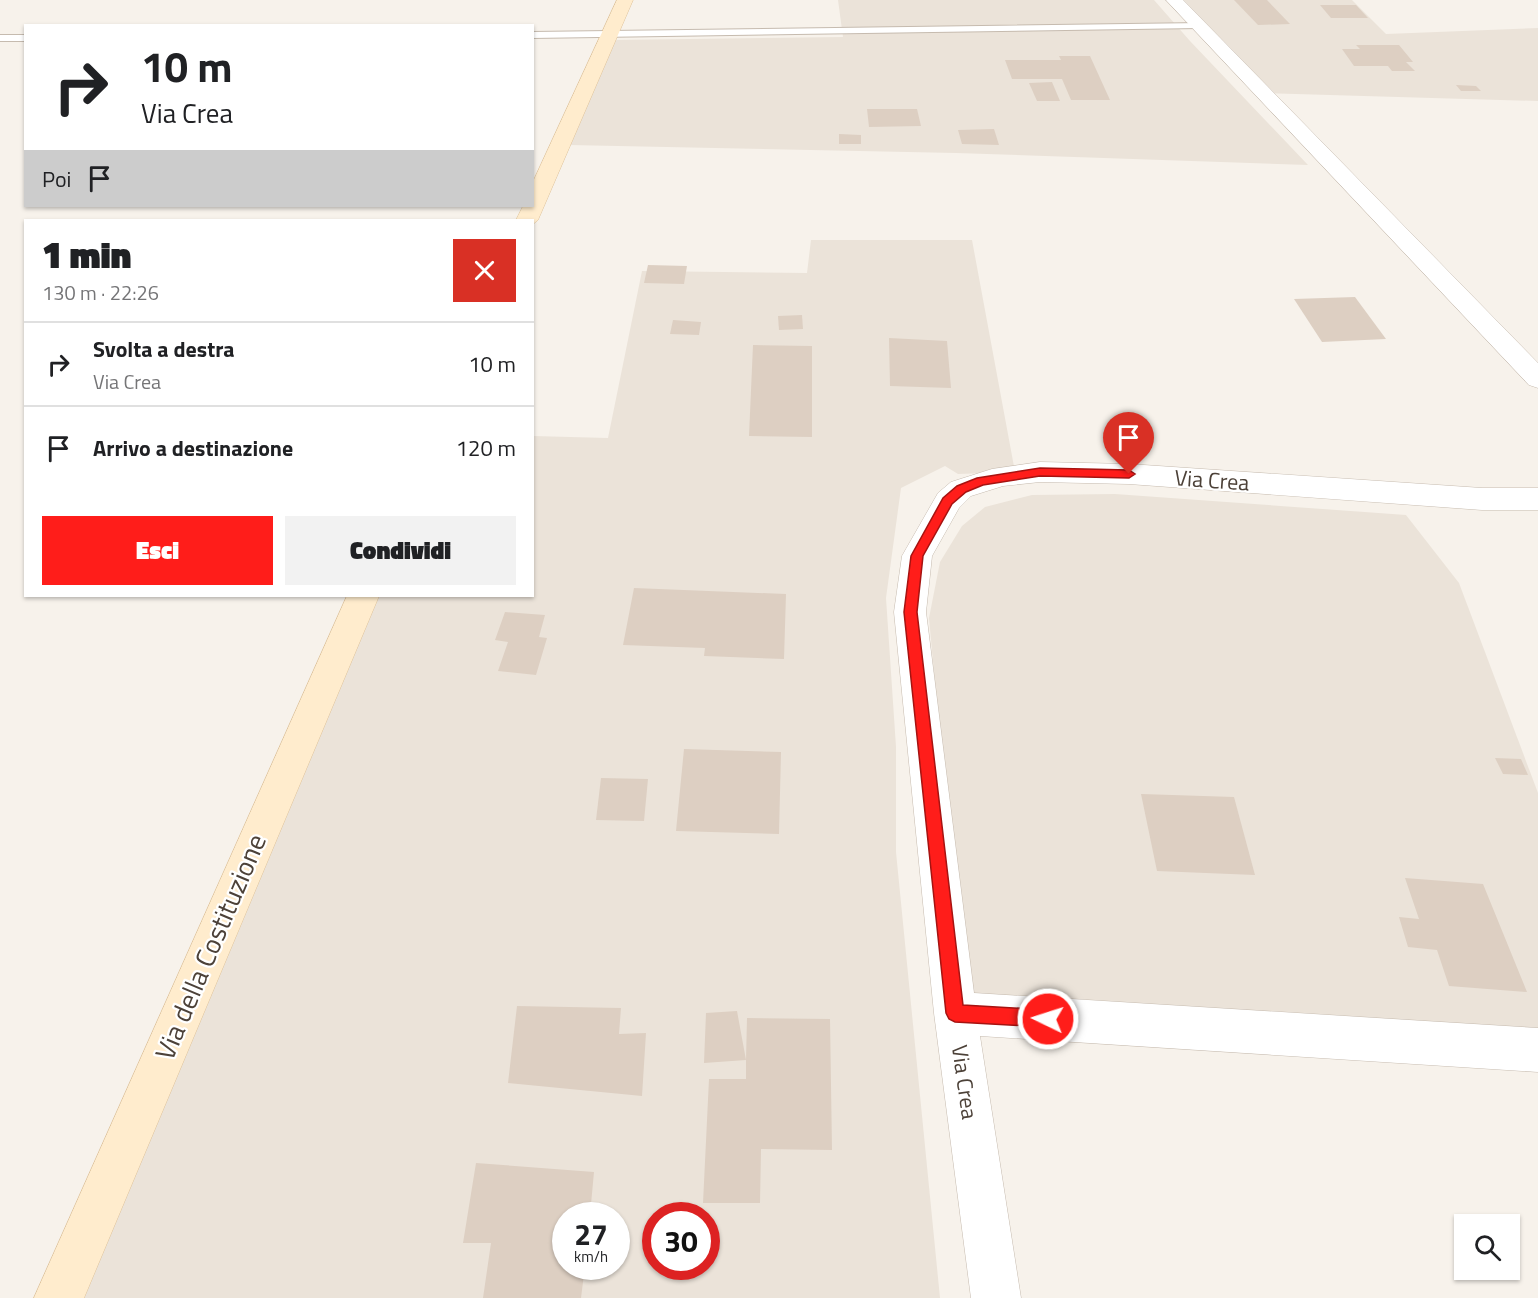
<!DOCTYPE html>
<html lang="it">
<head>
<meta charset="utf-8">
<style>
  body { margin:0; font-family:"Titillium Web",sans-serif; background:#f2f2f2; color:#202124; height:100vh; display:flex; flex-direction:column; font-size:22px; white-space:nowrap }
  * { box-sizing:border-box; margin:0 }
  p { font-size:20px; color:#757577 }
  .icon { flex:none; width:33px; height:33px; fill:none; stroke:currentColor; stroke-width:2; stroke-linecap:round; stroke-linejoin:round }
  .map { position:relative; flex:1; overflow:hidden }
  .panel { position:absolute; left:24px; top:219px; width:510px; height:378px; display:flex; flex-direction:column; background:#fff; border-radius:0px; box-shadow:0 2px 4px #0004 }
  .panel>* { flex:none }
  .top-card { position:absolute; left:24px; top:24px; width:510px; height:183px; border-radius:0px; box-shadow:0 2px 4px #0004; background:#fff; color:#202124; overflow:hidden }
  .tools { position:absolute; left:1454px; top:1214px; display:grid; gap:12px }
  .tools a { display:grid; place-items:center; width:66px; height:66px; border-radius:0px; background:#fff; box-shadow:0 2px 4px #0004; font-size:30px }
  .speed { position:absolute; left:552px; top:1202px; display:flex; gap:12px; font-size:30px; font-weight:700; text-align:center }
  .speed>* { display:grid; place-content:center; width:78px; height:78px; border-radius:50%; background:#fff; box-shadow:0 2px 4px #0004; line-height:1 }
  .speed small { font-size:15px; font-weight:400 }
  .speed .limit { border:9px solid #d22; background:#fff; color:#111 }
  .pin { position:absolute; display:grid; place-items:center; width:51px; height:51px; color:#fff; margin:-62px -26px; border-radius:50% 50% 50% 0; rotate:-45deg; box-shadow:0 0 6px #0007 }
  .pin .icon { rotate:45deg }
  .me { position:absolute; width:66px; margin:-33px; rotate:274deg; stroke-linejoin:round; filter:drop-shadow(0 0 4px #0008) }
  .turn { display:flex; align-items:center; gap:21px; height:126px; padding:0 18px; font-size:27px }
  .turn .icon { width:78px; height:78px; stroke-width:2.5 }
  .turn b { display:block; font-size:42px; line-height:51px }
  .then { display:flex; align-items:center; height:57px; padding:0 18px; background:#0003; gap:12px; font-size:22px }
  .round { display:grid; place-items:center; flex:none; width:63px; height:63px; border-radius:0px; background:#f2f2f2 }
  .headline { display:flex; align-items:center; justify-content:space-between; height:102px; padding:0 18px }
  h1 { font-size:36px; font-weight:800; line-height:45px }
  .primary-button { display:flex; gap:12px; margin-top:auto; padding:12px 18px }
  .primary-button a { flex:1; height:69px; border-radius:0px; background:#ff1d1a; color:#fff; font-size:24px; font-weight:800; line-height:69px; text-align:center }
  .primary-button a+a { background:#f2f2f2; color:#202124 }
  ul { padding:0; list-style:none }
  li { display:flex; align-items:center; gap:18px; height:84px; padding:0 18px; border-top:2px solid #e0e0e0 }
  li div { flex:1 }
  li b { display:block; font-size:22px }
  li em { font-style:normal }
  .map>svg:first-child { display:block }
  .residential { fill:#ebe3d9; fill-rule:evenodd }
  .building { fill:#ddcfc2 }
  .lines { fill:none; stroke-linecap:round; stroke-linejoin:round }
  .lane-casing { stroke:#c6bbaf; stroke-width:2 }
  .street-casing { stroke:#c6bbaf; stroke-width:1 }
  .secondary-casing { stroke:#dec299; stroke-width:1 }
  .lane { fill:#fff; fill-rule:evenodd }
  .street { fill:#fff; fill-rule:evenodd }
  .secondary { fill:#ffeccd; fill-rule:evenodd }
  .route { fill:#ff1d1a; stroke:#a61311; stroke-width:1.5 }
  .labels { text-anchor:middle; stroke-width:4.5; stroke-linejoin:round; paint-order:stroke }
  .street-label { font-size:22px; fill:#4c4138; stroke:#fff }
  .near-street-label { font-size:27px; fill:#4c4138; stroke:#fff }
</style>
</head>
<body>
<div class="map">
<svg width="1538" height="1298" viewBox="0 0 1538 1298">
  <rect width="100%" height="100%" fill="#f7f2eb"/>
  <!-- residential -->
  <g class="residential">
    <polygon points="838,0 1154,0 1190,41 1308,165 956,153 569,145 614,40 843,37"/>
    <polygon points="1174,0 1352,0 1386,34 1538,28 1538,101 1265,93"/>
    <path d="M811,240H972L1015,472L958,474L945,466L901,488L886,598L896,747V852L940,1298H74L376,596H532L533,436L608,438L642,271L807,273ZM566,1215H616V1266H566ZM656,1215H706V1266H656Z"/>
    <polygon points="1115,494 1406,515 1459,583 1538,793 1538,1061 966,1022 929,618 940,562 962,526 985,507 1032,495"/>
  </g>
  <!-- building -->
  <g class="building">
    <polygon points="1234,0 1267,0 1290,24 1258,25"/>
    <polygon points="1320,5 1356,5 1368,18 1331,18"/>
    <polygon points="1356,45 1399,45 1413,62 1406,62 1415,71 1392,71 1388,66 1354,66 1342,49 1360,49"/>
    <polygon points="1059,56 1090,56 1110,100 1071,100 1062,79 1012,79 1005,60 1061,60"/>
    <polygon points="1052,82 1060,101 1037,101 1029,83"/>
    <polygon points="1456,85 1476,86 1481,91 1461,91"/>
    <polygon points="867,109 917,109 921,126 869,127"/>
    <polygon points="994,129 999,145 962,144 958,130"/>
    <polygon points="839,134 861,135 861,144 839,144"/>
    <polygon points="648,265 687,266 684,284 644,283"/>
    <polygon points="1355,297 1386,339 1322,342 1294,299"/>
    <polygon points="802,315 803,329 779,330 778,316"/>
    <polygon points="673,320 701,322 699,335 670,334"/>
    <polygon points="889,338 947,341 951,388 890,386"/>
    <polygon points="753,345 812,346 812,437 749,436"/>
    <polygon points="634,588 786,594 784,659 704,656 705,648 623,645"/>
    <polygon points="505,612 545,615 539,637 547,638 536,675 498,671 508,642 495,640"/>
    <polygon points="684,749 781,752 779,834 676,831"/>
    <polygon points="1495,758 1521,759 1528,775 1503,774"/>
    <polygon points="601,778 648,779 644,821 596,820"/>
    <polygon points="1141,794 1234,797 1255,875 1157,871"/>
    <polygon points="1405,878 1483,884 1527,992 1449,986 1437,950 1408,947 1399,917 1419,919"/>
    <polygon points="517,1006 621,1008 619,1034 646,1033 642,1096 508,1083"/>
    <polygon points="737,1011 746,1060 747,1018 830,1019 832,1150 761,1149 760,1203 703,1203 709,1079 746,1079 746,1060 704,1063 706,1013"/>
    <polygon points="476,1163 594,1172 590,1215 566,1215 566,1266 585,1266 581,1298 483,1298 491,1243 463,1243"/>
  </g>
  <g class="lines">
    <defs>
      <g id="lane">
        <polygon points="1202,23 1204,25 1199,28 532,38 532,32"/>
        <rect x="0" y="35" width="26" height="6"/>
      </g>
      <g id="street">
        <polygon points="1166,0 1183,0 1538,363 1538,388 1529,385"/>
        <polygon points="1040,462 1129,464 1482,488 1538,488 1538,510 1482,510 1129,484 1040,482 1003,486 971,496 959,508 932,556 926,612 974,993 1538,1028 1538,1072 980,1036 1021,1298 971,1298 934,1013 894,612 902,556 938,493 951,482 992,469"/>
      </g>
      <g id="secondary">
        <polygon points="617,0 633,0 538,220 532,225 532,220 516,220 523,206 532,206 532,184"/>
        <polygon points="347,596 379,596 84,1298 34,1298"/>
      </g>
    </defs>
    <!-- lane casing -->
    <use href="#lane" class="lane-casing"/>
    <!-- street casing -->
    <use href="#street" class="street-casing"/>
    <!-- secondary casing -->
    <use href="#secondary" class="secondary-casing"/>
    <!-- lane -->
    <use href="#lane" class="lane"/>
    <!-- street -->
    <use href="#street" class="street"/>
    <!-- secondary -->
    <use href="#secondary" class="secondary"/>
  </g>
  <!-- route -->
  <polygon class="route" points="1040,468 1129,470 1135,474 1129,478 1040,476 983,485 966,492 952,504 923,556 917,612 963,1005 1048,1010 1054,1012 1057,1019 1054,1025 1048,1027 955,1022 949,1019 946,1013 904,612 911,556 943,498 957,486 977,478"/>
  <g class="labels">
    <!-- street labels -->
    <g class="street-label">
      <text transform="translate(1212 480) rotate(4)" y="8">Via Crea</text>
      <text transform="translate(965 1082) rotate(82)" y="8">Via Crea</text>
    </g>
    <!-- near-street labels -->
    <g class="near-street-label">
      <text transform="translate(211 947) rotate(-67)" y="9">Via della Costituzione</text>
    </g>
  </g>
</svg>
<div class="tools">
<a><svg class="icon" aria-label="search" viewBox="0 0 24 24"><circle cx="10" cy="10" r="6"/><path d="M15 15l6 6"/></svg></a>
</div>
<div class="speed"><div>27<small>km/h</small></div><div class="limit">30</div></div>
<div class="pin" style="left:1129px;top:474px;background:#d93025"><svg class="icon" aria-label="arrive" viewBox="0 0 24 24"><path d="M6 21V4h12l-3 4 3 4H6"/></svg></div>
<svg class="me" style="left:1048px;top:1019px" viewBox="-20 -20 40 40"><circle r="17" fill="#ff1d1a" stroke="#fff" stroke-width="3"/><path d="M0-11L8 9 0 5-8 9z" fill="#fff"/></svg>
<div class="top-card">
<div class="turn"><svg class="icon" aria-label="right" viewBox="0 0 24 24"><path d="M7 20v-9h11M14 6l5 5-5 5"/></svg><div><b>10 m</b>Via Crea</div></div>
<div class="then">Poi<svg class="icon" aria-label="arrive" viewBox="0 0 24 24"><path d="M6 21V4h12l-3 4 3 4H6"/></svg></div>
</div>
<section class="panel">
<div class="headline"><div><h1>1 min</h1><p>130 m · 22:26</p></div><a class="round" style="background:#d93025;color:#fff"><svg class="icon" aria-label="close" viewBox="0 0 24 24"><path d="M6 6l12 12M18 6L6 18"/></svg></a></div>
<ul>
<li><svg class="icon" aria-label="right" viewBox="0 0 24 24"><path d="M7 20v-9h11M14 6l5 5-5 5"/></svg><div><b>Svolta a destra</b><p>Via Crea</p></div><em>10 m</em></li>
<li><svg class="icon" aria-label="arrive" viewBox="0 0 24 24"><path d="M6 21V4h12l-3 4 3 4H6"/></svg><div><b>Arrivo a destinazione</b></div><em>120 m</em></li>
</ul>
<div class="primary-button"><a>Esci</a><a>Condividi</a></div>
</section>
</div>
</body>
</html>
